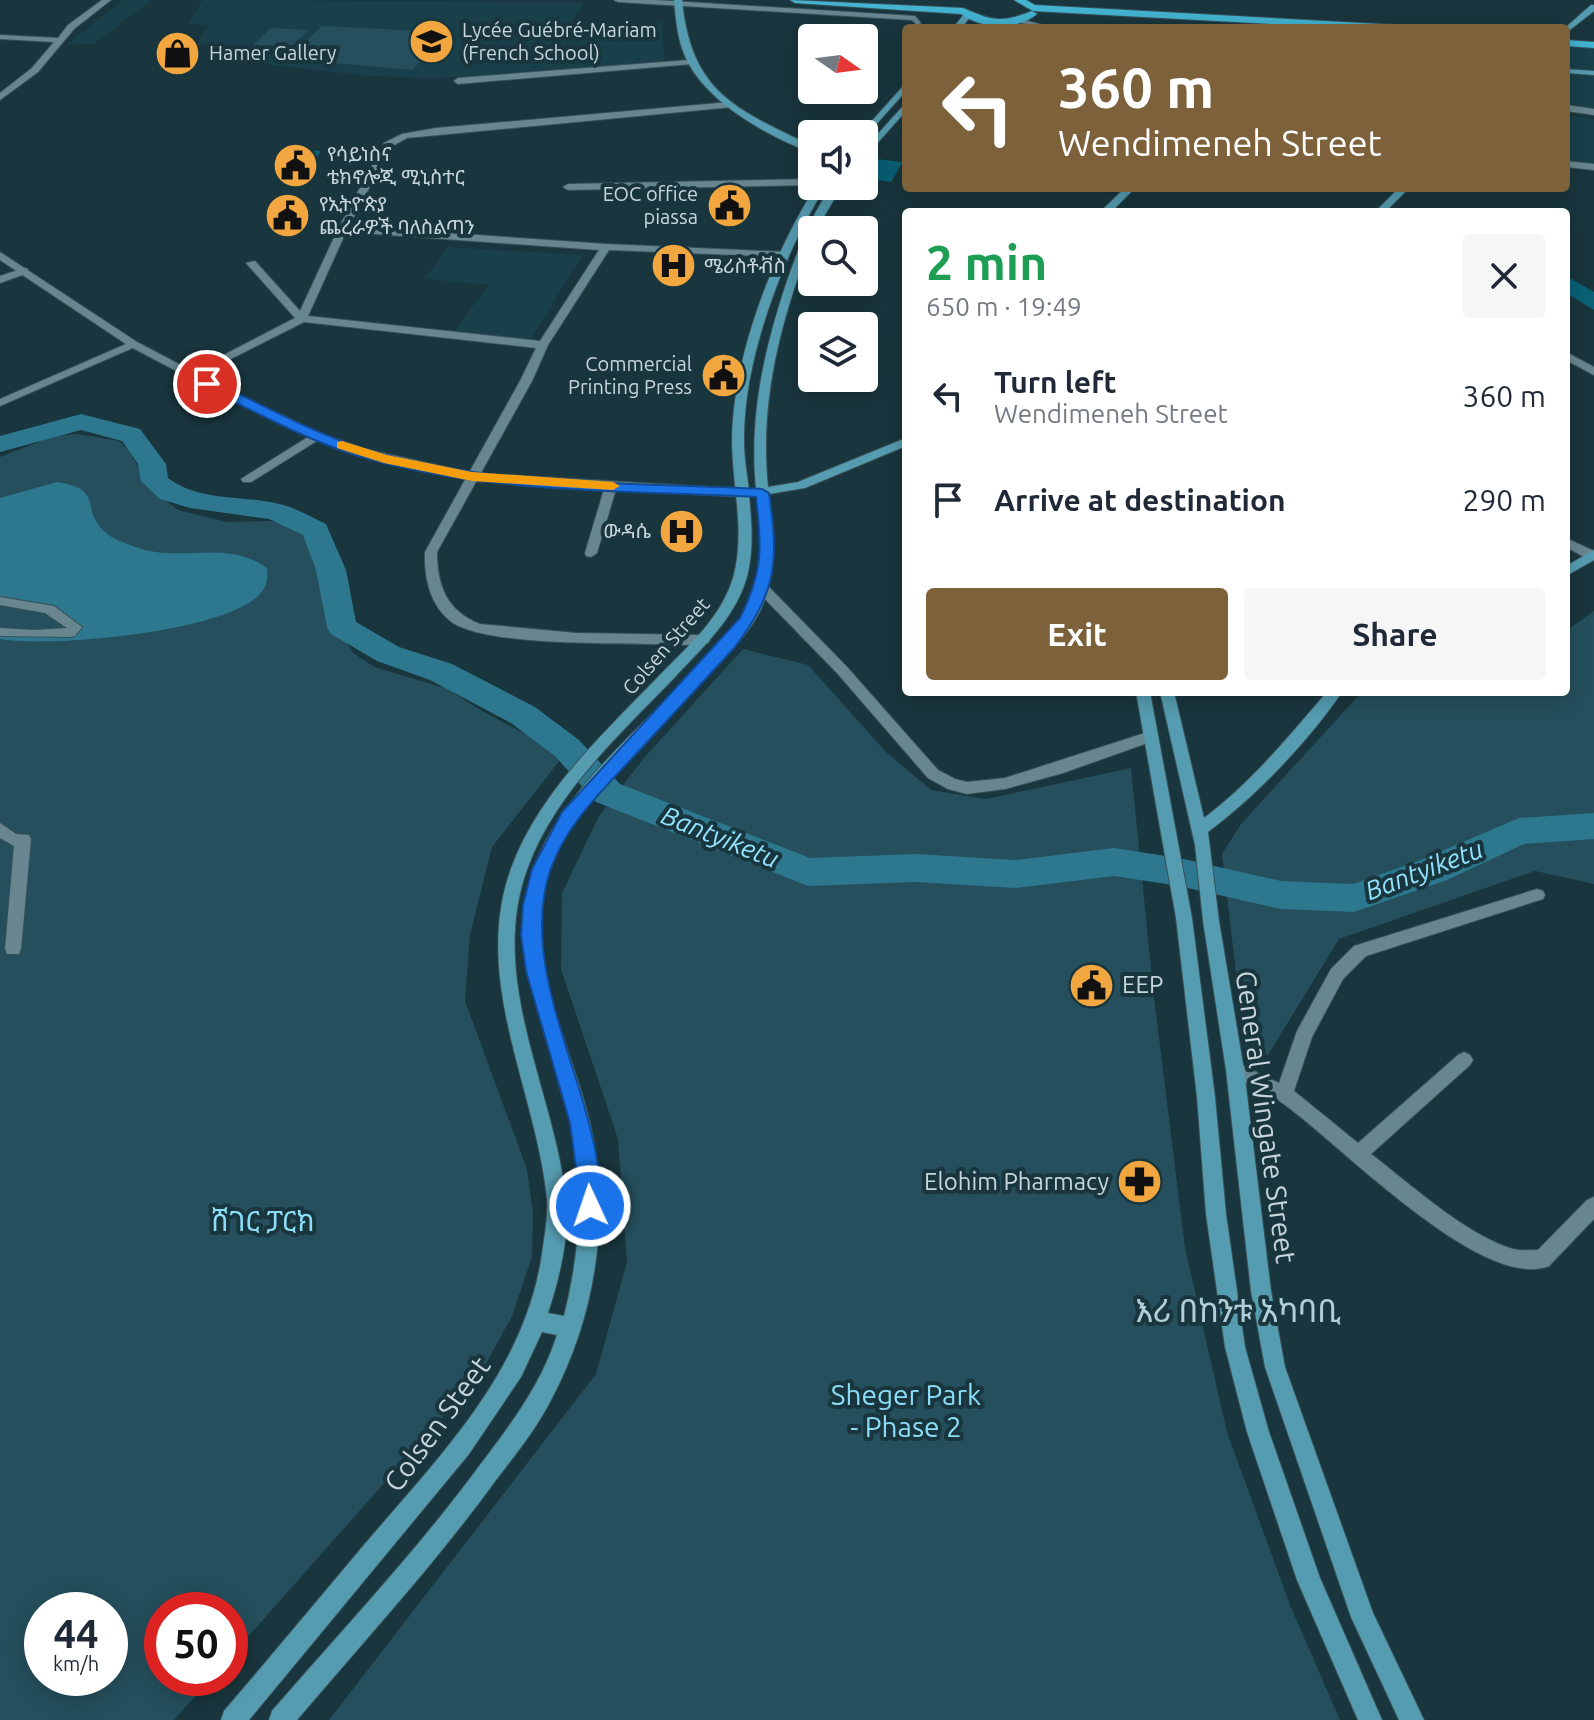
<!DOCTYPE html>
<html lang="en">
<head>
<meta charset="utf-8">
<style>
  body { margin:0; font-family:Ubuntu,"Noto Sans Ethiopic",sans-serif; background:#f6f6f7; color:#1f2937; height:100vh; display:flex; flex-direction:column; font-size:30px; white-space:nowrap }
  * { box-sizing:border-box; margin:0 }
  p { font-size:26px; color:#747a83 }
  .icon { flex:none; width:44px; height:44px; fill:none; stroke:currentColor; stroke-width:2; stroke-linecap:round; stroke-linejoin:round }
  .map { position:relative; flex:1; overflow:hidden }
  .details { position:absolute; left:902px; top:208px; width:668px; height:488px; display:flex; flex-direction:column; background:#fff; border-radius:8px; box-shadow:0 4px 20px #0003 }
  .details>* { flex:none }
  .hud { position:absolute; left:902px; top:24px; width:668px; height:168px; border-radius:8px; box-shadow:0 4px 20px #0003; background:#7d613b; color:#fff; overflow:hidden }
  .needle { width:52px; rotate:104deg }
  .controls { position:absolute; left:798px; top:24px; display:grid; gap:16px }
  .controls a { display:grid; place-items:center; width:80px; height:80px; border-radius:8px; background:#fff; box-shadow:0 4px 20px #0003; font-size:40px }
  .speed { position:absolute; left:24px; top:1592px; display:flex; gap:16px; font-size:40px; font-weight:700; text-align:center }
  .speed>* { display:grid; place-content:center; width:104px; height:104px; border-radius:50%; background:#fff; box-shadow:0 4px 20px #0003; line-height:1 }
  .speed small { font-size:20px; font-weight:400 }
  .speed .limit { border:12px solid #d22; background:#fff; color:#111 }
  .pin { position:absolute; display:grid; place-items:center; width:68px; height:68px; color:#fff; margin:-34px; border:4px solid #fff; border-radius:50%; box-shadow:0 2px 8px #0007 }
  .me { position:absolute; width:88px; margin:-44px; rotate:357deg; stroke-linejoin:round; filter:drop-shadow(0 0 6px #0008) }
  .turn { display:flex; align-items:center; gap:28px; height:168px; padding:0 24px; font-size:36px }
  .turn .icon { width:104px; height:104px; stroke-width:2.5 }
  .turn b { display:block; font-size:56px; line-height:68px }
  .round { display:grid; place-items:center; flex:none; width:84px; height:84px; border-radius:8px; background:#f6f6f7 }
  .overview { display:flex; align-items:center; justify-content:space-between; height:136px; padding:0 24px }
  h1 { font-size:48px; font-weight:600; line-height:60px; color:#1e9e55 }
  .button { display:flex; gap:16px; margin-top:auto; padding:16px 24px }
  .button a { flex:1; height:92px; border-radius:8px; background:#7d613b; color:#fff; font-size:32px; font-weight:600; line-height:92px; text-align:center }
  .button a+a { background:#f6f6f7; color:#1f2937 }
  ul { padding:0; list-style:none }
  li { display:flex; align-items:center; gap:24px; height:104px; padding:0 24px }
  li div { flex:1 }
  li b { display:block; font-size:30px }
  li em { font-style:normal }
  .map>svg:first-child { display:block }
  .built { fill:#183f4a }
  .green { fill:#254f5c; fill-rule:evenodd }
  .water { fill:#2d788e }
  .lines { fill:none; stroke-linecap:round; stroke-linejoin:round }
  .river { fill:#2d788e; fill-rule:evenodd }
  .building { fill:#0a6075 }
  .pedestrian-casing { stroke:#385058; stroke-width:2 }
  .minor-casing { stroke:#385058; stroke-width:2 }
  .tertiary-casing { stroke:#385058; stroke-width:2 }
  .secondary-casing { stroke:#385058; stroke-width:2 }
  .primary-casing { stroke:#385058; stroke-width:2 }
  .pedestrian { fill:#688690; fill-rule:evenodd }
  .minor { fill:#688690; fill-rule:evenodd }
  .tertiary { fill:#688690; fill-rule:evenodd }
  .secondary { fill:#559cb0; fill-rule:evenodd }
  .primary { fill:#42b3d1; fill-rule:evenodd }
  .route { fill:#1a73e8; stroke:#114b97; stroke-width:2 }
  .slow { fill:#f59e0b }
  .labels { text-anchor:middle; stroke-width:8; stroke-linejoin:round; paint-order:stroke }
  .far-poi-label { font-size:20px; fill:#c7d6dc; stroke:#19353d; text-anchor:start }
  .far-street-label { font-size:20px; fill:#c7d6dc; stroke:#19353d }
  .poi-label { font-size:24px; fill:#c7d6dc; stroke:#19353d; text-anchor:start }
  .water-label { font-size:26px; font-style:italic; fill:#90e2fd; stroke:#19353d }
  .near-street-label { font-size:28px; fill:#c7d6dc; stroke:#19353d }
  .near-park-label { font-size:28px; fill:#8bddf7; stroke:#19353d }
  .near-neighbourhood-label { font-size:32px; fill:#afcfd9; stroke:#19353d }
</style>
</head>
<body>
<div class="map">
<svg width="1594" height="1720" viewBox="0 0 1594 1720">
  <rect width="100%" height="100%" fill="#19353d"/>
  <!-- built -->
  <g class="built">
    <polygon points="123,0 152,0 94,44 66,45"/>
    <polygon points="203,0 585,2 572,21 580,36 661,22 665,62 481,77 422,78 368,76 210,58 215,45 195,45 210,25 188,24 200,7 197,6"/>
    <polygon points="1566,44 1594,45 1594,74 1566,71"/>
    <polygon points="1566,74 1594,76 1594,111 1566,107"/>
    <polygon points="1566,115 1594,119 1594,164 1566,160"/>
    <polygon points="448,247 583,255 530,340 455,331 488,285 424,279"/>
  </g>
  <!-- green -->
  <g class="green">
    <polygon points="322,26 444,32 413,70 287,59"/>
    <polygon points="271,28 309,30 291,47 253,45"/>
    <path d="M77,434L119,441L128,450L153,491L178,510L227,522L271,521L292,526L311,536L324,552L327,605L353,653L374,667L448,689L475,707L564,755L492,847L470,935L465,1001L527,1169L533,1213L532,1257L512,1316L479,1376L230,1657V1610H162V1678H212L174,1720H0V457L54,436ZM42,1610H110V1678H42Z"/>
    <polygon points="1594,611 1594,884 1535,871 1339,939 1268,1055 1245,1049 1222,854 1241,824 1361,693 1566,692 1566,631"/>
    <polygon points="743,649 808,665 886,752 931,790 986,799 1131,768 1154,997 1185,1248 1227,1432 1290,1605 1340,1720 329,1720 596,1374 627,1262 618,1139 561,969 562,893 599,816 643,759"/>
  </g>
  <!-- water -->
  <path class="water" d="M57,482C105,490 80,507 103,530C111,539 125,543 136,547C179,564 225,538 267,568C268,580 267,587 258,596C221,632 51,648 0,639V632L21,636L75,627L49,609L0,601V498Z"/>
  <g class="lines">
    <!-- river -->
    <path class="river" d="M81,414L140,429L166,464L168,478C199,502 243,495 279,504C295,507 311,517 326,524L346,570L356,622L399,647L452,664L535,707L579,740L620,784L810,858L916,854L1015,860L1114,848L1179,858L1281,881L1353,884L1421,860L1519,818L1594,813V839L1524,844L1447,880L1354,912L1281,909L1179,886L1114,876L1015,888L916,882L808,886L596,802L555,756L511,723L430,680L377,661L331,634L327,627L316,570L303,535L269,519L190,508L160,499L141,481L138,464L122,441L81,430L0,452V436Z"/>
  </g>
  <!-- building -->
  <g class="building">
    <polygon points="300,150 321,151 303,179 276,179 286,163 292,163"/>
    <polygon points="876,159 903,162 891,182 864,178"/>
    <polygon points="1566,276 1594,292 1594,310 1566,293"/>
  </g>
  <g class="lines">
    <defs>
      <g id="pedestrian">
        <polygon points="614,0 655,0 915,16 921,23 917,25 912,20 618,2"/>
        <polygon points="0,597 54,606 82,627 75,636 70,637 0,636 0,628 35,630 67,628 45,613 0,605"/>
        <polygon points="0,823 16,834 29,835 31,839 21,949 19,954 7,954 5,949 14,846 0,838"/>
      </g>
      <g id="minor">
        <polygon points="1244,25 1250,25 1251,28 1243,28"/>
        <polygon points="689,60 692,64 458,84 454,81 458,78"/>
        <path d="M730,102L733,103V107L407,138L391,147L349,226L606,244L789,252V256L785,257L609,250L548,345L532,381L437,552C437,586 447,611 480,624L576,633L703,635L710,640L708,643C689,647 666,644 647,644C603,643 488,645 453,623C430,607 424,578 425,552L520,381L536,348L304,322L195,377L185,375L295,318L246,263L255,261L300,311L338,229L384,143L402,134L436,128ZM346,232L599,250L540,341L308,316Z"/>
        <polygon points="812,179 812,185 568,190 563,187 568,184"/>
        <polygon points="24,268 28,269 28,273 0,283 0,276"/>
        <polygon points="133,341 138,344 137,346 0,406 0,399"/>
        <polygon points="1566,352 1594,367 1594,375 1566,360"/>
        <polygon points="316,432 320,433 320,439 251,482 243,482 241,479"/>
        <polygon points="611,482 617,486 597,553 591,557 586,556 585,553 605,486"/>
        <polygon points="1566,538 1594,551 1594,558 1586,558 1566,547"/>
        <polygon points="763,585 768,586 847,667 938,770 955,779 967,782 1005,778 1151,731 1158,736 1156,740 1063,773 1005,789 967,794 948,789 928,778 837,673 758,592 758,586"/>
        <path d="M1537,889L1543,891L1545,895L1543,899L1366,956L1343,979L1312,1037L1294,1091L1358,1143L1458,1055L1464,1052L1470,1055L1473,1060L1470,1065L1371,1154C1410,1184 1466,1235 1513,1249C1520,1251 1530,1250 1538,1250L1587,1200L1594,1197V1219L1549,1266C1480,1293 1335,1138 1278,1100C1263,1090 1245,1083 1229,1075L1226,1070L1229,1065L1235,1062L1279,1083L1297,1031L1331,969L1354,946Z"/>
      </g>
      <g id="tertiary">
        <polygon points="102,0 111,0 74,29 38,72 0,100 0,93 32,68 54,42 0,39 0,35 58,38 68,25"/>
        <polygon points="1018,18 1053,28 1040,28 1018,22"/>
        <polygon points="1566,105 1594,109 1594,115 1566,111"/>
        <polygon points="1566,161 1594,164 1594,170 1566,167"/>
        <polygon points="0,252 137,342 228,390 320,433 365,449 472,473 743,489 749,493 743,497 472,481 358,455 312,439 220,394 129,346 0,260"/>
      </g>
      <g id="secondary">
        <path d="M674,0H682C691,93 736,109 812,146V153C767,136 704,101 685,56C677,38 676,19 674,0Z"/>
        <polygon points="1591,5 1594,5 1594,11 1566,33 1565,28"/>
        <polygon points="965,13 972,15 961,28 953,28"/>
        <polygon points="1566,69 1594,71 1594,75 1566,73"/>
        <polygon points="906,83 906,91 864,138 864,134 861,133"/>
        <polygon points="906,103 906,111 864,158 864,149"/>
        <path d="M816,186H826C783,254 743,360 744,441C744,458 747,474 749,490L756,489C749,416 764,350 787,281C799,247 811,215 832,186H842L816,230H812V239C781,319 759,401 768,487L798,482L906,438V446L805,488L769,494C773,529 778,566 765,599C755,628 731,651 710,672C658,727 575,797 550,869C520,956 570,1040 590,1123C611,1215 596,1315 552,1398C537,1428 516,1454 496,1480C435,1564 364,1641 297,1720H269L272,1711C342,1630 416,1552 480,1465C511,1424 541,1385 557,1335L542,1332L521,1377L469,1454L249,1720H221L224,1711C271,1656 318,1600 364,1545C437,1459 522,1375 541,1260C544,1240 548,1219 547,1199C536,1089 470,977 512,866C540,791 606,731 660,675C688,646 721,618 733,578C746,532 732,486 732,440C733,356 772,256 816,186ZM749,496H757C760,530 765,566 752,598C742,627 717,648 697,669C643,725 557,796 533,871C505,959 553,1039 571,1124C585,1189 580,1252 564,1316L548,1313C559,1279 570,1237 566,1200C555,1091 486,978 528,867C555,793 621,733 675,677C702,648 734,619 746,580C754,553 752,524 749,496Z"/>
        <polygon points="1125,188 1135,188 1111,212 1100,212"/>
        <polygon points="1399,188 1409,188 1385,212 1375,212"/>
        <polygon points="1594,550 1594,560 1566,576 1566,566"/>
        <polygon points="1136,692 1150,692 1192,918 1215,1097 1226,1214 1245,1347 1269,1432 1320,1578 1382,1720 1358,1720 1297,1580 1247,1432 1225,1347 1206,1214 1197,1097 1176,918"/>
        <path d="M1160,692H1174L1204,818C1252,782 1288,737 1327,692H1342C1307,743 1257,795 1208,832L1219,921L1244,1070L1271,1291L1285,1367L1373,1613L1424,1720H1399L1351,1617L1265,1367L1251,1291L1226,1070L1203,921L1195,845Z"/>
      </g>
      <g id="primary">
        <path d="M790,0L963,8C993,21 1001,23 1032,11L1037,14C1016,31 982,29 961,14L795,3Z"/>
        <polygon points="1014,0 1026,0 1035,5 1398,25 1403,28 1345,28 1033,11"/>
        <polygon points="1566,40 1594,42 1594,48 1566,46"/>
      </g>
    </defs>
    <!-- pedestrian casing -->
    <use href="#pedestrian" class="pedestrian-casing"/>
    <!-- minor casing -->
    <use href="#minor" class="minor-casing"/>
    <!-- tertiary casing -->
    <use href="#tertiary" class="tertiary-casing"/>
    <!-- secondary casing -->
    <use href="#secondary" class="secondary-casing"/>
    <!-- primary casing -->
    <use href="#primary" class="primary-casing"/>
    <!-- pedestrian -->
    <use href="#pedestrian" class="pedestrian"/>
    <!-- minor -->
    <use href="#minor" class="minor"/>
    <!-- tertiary -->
    <use href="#tertiary" class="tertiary"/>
    <!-- secondary -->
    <use href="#secondary" class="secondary"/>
    <!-- primary -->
    <use href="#primary" class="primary"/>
  </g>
  <!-- route -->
  <path class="route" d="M203,381H212C263,405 314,434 368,450C493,487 633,482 762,489L769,493C779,562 777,591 735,647C702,683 669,719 636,754C603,790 566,824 550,871C520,964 582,1067 597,1160C600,1177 605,1197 597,1213L590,1216L582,1213L570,1123L526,971L521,935L523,905L532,869L562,812L740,618C763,573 762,547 756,497C624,490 486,494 358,456C304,439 253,411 203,386Z"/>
  <!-- slow -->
  <polygon class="slow" points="342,441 387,455 472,472 613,482 620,486 613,490 472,481 384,463 337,448 337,442"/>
  <!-- icons -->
  <defs>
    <symbol id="school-disc" viewBox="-11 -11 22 22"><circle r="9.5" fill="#f1a640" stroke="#19353d"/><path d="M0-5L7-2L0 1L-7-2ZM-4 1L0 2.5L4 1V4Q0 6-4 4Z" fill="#111"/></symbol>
    <symbol id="shop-disc" viewBox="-11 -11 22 22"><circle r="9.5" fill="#f1a640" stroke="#19353d"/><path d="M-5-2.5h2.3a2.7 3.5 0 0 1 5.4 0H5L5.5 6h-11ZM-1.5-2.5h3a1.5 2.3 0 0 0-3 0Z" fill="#111"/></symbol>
    <symbol id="civic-disc" viewBox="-11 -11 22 22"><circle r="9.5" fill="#f1a640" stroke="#19353d"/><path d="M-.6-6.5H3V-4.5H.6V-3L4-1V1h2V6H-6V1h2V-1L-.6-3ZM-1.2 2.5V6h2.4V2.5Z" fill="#111"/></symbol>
    <symbol id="hospital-disc" viewBox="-11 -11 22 22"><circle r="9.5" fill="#f1a640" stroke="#19353d"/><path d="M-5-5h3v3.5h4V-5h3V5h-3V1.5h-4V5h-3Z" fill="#111"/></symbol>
    <symbol id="pharmacy-disc" viewBox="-11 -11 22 22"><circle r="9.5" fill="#f1a640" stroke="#19353d"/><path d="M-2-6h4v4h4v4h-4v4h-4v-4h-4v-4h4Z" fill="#111"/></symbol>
  </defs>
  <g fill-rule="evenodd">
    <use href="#school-disc" x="406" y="16" width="51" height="51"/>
    <use href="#shop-disc" x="152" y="28" width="51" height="51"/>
    <use href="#civic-disc" x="270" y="140" width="51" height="51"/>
    <use href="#civic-disc" x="704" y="180" width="51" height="51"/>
    <use href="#civic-disc" x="262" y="190" width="51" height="51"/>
    <use href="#hospital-disc" x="648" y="240" width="51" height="51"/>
    <use href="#civic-disc" x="698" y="350" width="51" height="51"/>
    <use href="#hospital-disc" x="656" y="506" width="51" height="51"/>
    <use href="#civic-disc" x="1066" y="960" width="51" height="51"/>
    <use href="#pharmacy-disc" x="1114" y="1156" width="51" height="51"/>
  </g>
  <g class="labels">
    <!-- far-poi labels -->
    <g class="far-poi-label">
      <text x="462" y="37">Lycée Guébré-Mariam<tspan x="462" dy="23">(French School)</tspan></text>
      <text x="209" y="60">Hamer Gallery</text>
      <text x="327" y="161">የሳይነስና<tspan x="327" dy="23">ቴክኖሎጂ ሚኒስተር</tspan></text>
      <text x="698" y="201" text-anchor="end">EOC office<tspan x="698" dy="23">piassa</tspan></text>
      <text x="319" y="211">የኢትዮጵያ<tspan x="319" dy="23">ጨረራዎች ባለስልጣን</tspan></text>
      <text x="704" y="273">ሜሪስቶቭስ</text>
      <text x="692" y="371" text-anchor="end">Commercial<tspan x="692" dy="23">Printing Press</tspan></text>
      <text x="651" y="538" text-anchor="end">ውዳሴ</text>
    </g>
    <!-- far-street labels -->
    <g class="far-street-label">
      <text transform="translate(666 646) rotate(-49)" y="7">Colsen Street</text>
    </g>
    <!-- poi labels -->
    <g class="poi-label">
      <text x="1122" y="993">EEP</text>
      <text x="1109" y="1190" text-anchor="end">Elohim Pharmacy</text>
    </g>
    <!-- water labels -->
    <g class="water-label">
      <text transform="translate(720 837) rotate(22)" y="9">Bantyiketu</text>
      <text transform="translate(1424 870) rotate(-21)" y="9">Bantyiketu</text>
    </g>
    <!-- near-street labels -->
    <g class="near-street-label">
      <text transform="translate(1266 1117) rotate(82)" y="10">General Wingate Street</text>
      <text transform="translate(437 1424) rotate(-54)" y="10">Colsen Steet</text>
    </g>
    <!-- near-park labels -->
    <g class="near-park-label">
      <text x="263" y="1231">ሸገር ፓርክ</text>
      <text x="906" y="1405">Sheger Park<tspan x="906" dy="32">- Phase 2</tspan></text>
    </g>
    <!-- near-neighbourhood labels -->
    <g class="near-neighbourhood-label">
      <text x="1238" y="1322">እሪ በከንቱ አካባቢ</text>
    </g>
  </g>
</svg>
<div class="controls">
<a><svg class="needle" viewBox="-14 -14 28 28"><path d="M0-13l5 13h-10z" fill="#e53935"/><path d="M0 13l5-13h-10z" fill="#747a83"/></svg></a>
<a><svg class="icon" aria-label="sound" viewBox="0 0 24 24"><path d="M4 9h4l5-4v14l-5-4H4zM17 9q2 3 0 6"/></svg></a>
<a><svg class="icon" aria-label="search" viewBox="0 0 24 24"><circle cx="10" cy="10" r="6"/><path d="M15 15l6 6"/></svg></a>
<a><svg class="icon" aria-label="layers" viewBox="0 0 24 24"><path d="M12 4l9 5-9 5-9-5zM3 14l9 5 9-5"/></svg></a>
</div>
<div class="speed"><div>44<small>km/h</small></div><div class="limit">50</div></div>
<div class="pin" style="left:207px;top:384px;background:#d93025"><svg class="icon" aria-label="arrive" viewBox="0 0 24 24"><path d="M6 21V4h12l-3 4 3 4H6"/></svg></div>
<svg class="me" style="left:590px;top:1206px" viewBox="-20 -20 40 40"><circle r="17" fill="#1a73e8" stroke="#fff" stroke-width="3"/><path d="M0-11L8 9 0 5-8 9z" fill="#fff"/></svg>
<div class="hud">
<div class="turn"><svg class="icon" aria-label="left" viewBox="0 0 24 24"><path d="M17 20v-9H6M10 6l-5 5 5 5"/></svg><div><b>360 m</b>Wendimeneh Street</div></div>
</div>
<section class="details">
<div class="overview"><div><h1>2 min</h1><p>650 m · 19:49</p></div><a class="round"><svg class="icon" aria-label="close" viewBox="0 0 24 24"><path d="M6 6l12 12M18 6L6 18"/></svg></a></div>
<ul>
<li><svg class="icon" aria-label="left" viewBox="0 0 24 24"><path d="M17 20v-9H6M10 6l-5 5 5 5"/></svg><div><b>Turn left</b><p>Wendimeneh Street</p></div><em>360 m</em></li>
<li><svg class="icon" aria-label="arrive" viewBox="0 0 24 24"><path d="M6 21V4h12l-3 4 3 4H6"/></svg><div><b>Arrive at destination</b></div><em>290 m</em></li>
</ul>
<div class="button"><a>Exit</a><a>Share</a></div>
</section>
</div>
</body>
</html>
